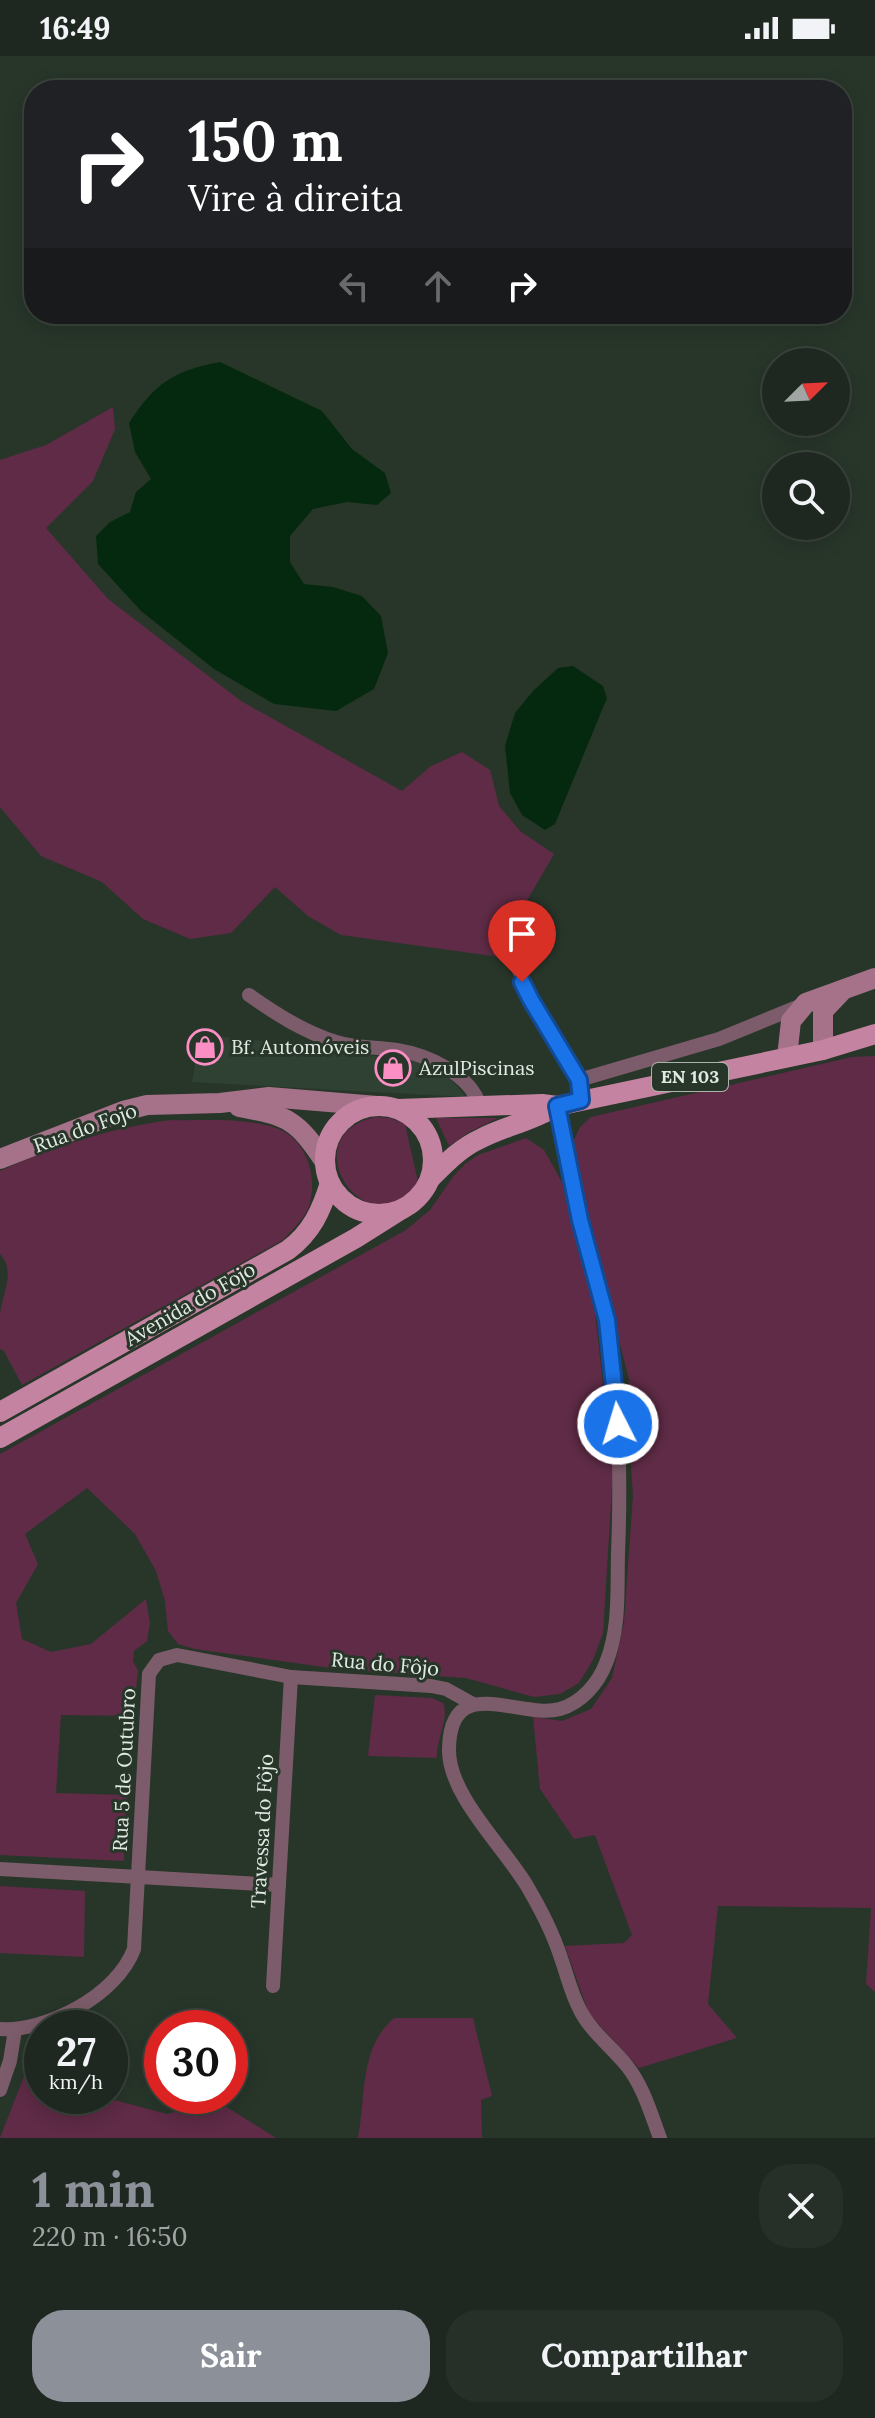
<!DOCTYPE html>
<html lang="pt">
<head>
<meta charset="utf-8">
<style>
  body { margin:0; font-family:Lora,serif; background:#263029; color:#f1f3f6; height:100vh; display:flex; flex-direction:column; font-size:30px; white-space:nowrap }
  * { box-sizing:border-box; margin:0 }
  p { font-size:26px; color:#a1a6a5 }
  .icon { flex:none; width:44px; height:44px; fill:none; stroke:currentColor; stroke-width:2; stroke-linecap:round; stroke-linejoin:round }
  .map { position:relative; height:2082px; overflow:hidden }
  .details { display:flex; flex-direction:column; background:#1e2820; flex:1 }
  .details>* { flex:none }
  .hud { position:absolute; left:24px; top:24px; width:828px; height:244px; border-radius:32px; box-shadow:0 4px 20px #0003,0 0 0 2px #3c443e; background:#202124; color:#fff; overflow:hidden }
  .needle { width:52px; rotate:66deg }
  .buttons { position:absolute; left:762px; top:292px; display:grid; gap:16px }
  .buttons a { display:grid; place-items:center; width:88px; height:88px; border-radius:50%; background:#1e2820; box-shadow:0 4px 20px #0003,0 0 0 2px #3c443e; font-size:40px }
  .speed { position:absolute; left:24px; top:1954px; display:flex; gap:16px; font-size:40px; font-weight:700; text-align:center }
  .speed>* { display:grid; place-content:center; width:104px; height:104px; border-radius:50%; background:#1e2820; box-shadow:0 4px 20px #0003,0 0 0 2px #3c443e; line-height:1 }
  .speed small { font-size:20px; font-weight:400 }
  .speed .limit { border:12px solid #d22; background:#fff; color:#111 }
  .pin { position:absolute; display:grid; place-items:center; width:68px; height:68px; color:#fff; margin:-82px -34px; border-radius:50% 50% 50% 0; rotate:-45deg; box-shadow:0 0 8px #0007 }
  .pin .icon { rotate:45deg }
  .me { position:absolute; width:88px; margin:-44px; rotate:355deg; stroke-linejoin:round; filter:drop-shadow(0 0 6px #0008) }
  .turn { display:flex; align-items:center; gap:28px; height:168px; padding:0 32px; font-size:36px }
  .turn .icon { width:104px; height:104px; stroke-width:2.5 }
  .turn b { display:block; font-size:56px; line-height:68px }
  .lanes { display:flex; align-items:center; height:76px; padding:0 32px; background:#0003; justify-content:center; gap:40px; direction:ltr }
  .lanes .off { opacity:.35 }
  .round { display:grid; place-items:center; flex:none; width:84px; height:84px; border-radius:32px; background:#263029 }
  .head { display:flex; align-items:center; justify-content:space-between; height:136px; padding:0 32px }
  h1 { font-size:48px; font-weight:800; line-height:60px; color:#8c9099 }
  .button { display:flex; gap:16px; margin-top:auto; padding:16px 32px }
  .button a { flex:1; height:92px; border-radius:32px; background:#8c9099; color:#fff; font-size:32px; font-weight:800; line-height:92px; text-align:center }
  .button a+a { background:#263029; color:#f1f3f6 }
  .status { display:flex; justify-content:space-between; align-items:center; height:56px; padding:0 40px; background:#1e2820; direction:ltr }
  .status svg { height:22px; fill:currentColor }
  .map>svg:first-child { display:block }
  .built { fill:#2e4132 }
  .green { fill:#5f2b46 }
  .water { fill:#05290f }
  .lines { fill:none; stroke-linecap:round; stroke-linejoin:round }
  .minor { stroke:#7c5c6a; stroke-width:14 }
  .secondary { stroke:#a5728a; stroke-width:20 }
  .primary { stroke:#c583a2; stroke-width:20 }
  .route-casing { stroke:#114b97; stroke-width:20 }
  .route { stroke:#1a73e8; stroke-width:14 }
  .labels { text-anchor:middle; stroke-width:6; stroke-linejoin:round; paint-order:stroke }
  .shield { fill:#28362a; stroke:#aab4ab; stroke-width:2 }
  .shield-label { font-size:18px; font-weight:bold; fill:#e1eae2 }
  .poi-label { font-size:20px; fill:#e1eae2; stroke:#28362a; text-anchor:start }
  .street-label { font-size:20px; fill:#e1eae2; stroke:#28362a }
</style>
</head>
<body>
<div class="status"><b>16:49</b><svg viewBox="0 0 49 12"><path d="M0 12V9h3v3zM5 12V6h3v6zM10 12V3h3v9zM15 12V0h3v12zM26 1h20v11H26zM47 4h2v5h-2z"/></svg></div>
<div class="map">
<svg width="875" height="2082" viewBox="0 0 875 2082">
  <rect width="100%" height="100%" fill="#28362a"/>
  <!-- built -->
  <polygon class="built" points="200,979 277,986 418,1006 443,1017 457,1030 466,1041 192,1026"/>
  <!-- green -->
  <g class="green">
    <polygon points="113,351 115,373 93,425 46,472 108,543 241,645 402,735 431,710 462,696 490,714 499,750 520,775 554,798 506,881 507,902 341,879 308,860 275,831 231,877 190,883 143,863 102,826 41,800 0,751 0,404 46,389"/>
    <polygon points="875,1000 875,1936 866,1928 871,1852 718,1850 708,1948 737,1982 639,2012 589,1958 565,1890 624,1887 632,1879 595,1779 574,1783 540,1733 533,1661 562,1665 591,1653 612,1622 624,1566 633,1440 627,1351 629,1323 588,1166 575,1104 574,1084 580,1071 591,1061 852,1001"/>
    <path d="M376,1061L390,1062L405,1068L418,1126C369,1199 288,1079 376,1061Z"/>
    <polygon points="436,1062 498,1062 469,1076 449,1090"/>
    <path d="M171,1064C204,1065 244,1061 276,1072C308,1083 320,1126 307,1155C301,1166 291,1175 283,1184L22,1329L4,1295L0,1293C0,1282 0,1271 0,1260C1,1239 17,1216 0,1198V1115C55,1090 110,1072 171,1064Z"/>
    <polygon points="526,1082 544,1094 563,1128 594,1248 613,1416 603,1577 593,1604 579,1627 560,1638 534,1641 466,1622 338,1613 195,1593 178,1588 168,1575 165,1545 156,1515 135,1478 87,1432 25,1478 38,1508 16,1547 22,1583 51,1596 91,1588 146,1543 150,1567 147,1585 134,1595 133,1605 138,1615 133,1660 61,1659 56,1737 127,1739 124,1805 0,1799 0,1398 406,1174 430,1154 453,1121 465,1108 478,1099"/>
    <path d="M375,1639L432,1642L443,1647C450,1661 436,1683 437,1702L368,1700Z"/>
    <polygon points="0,1830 85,1835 84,1901 0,1897"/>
    <path d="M394,1962H473L492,2040L481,2044L482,2082H358C366,2041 359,1992 394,1962Z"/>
    <polygon points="26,2015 42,2021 42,2040 99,2040 167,2058 204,2048 211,2041 276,2082 0,2082"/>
  </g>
  <!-- water -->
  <g class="water">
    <path d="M220,306L322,355L352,393L385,417L391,437L377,449L347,446L313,453L290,480V506L304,528L333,531L362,540L381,560L388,597L374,633L336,655L274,648L214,613L141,555L98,508L96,480L110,466L130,456L136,436L151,423L135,396L129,367C155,327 173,315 220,306Z"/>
    <polygon points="573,610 603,630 607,642 555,768 545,774 522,759 510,737 505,690 515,657 533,635 558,612"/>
  </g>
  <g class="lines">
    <!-- minor -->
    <g class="minor">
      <polyline points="517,909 531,944 579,1024 580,1032"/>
      <path d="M249,939C276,958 304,976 336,986C355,992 377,991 397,994C428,999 470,1018 480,1050"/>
      <polyline points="579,1024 719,983 802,949"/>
      <path d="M557,1050C565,1088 570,1127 580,1164C588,1198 601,1231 607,1265C620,1342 621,1420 618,1498C617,1534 620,1573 606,1607C598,1628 581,1647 560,1653C520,1664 450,1615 449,1693C448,1739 504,1791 527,1830C540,1852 553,1877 561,1902C567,1919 571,1937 580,1954C591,1976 612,1991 627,2010C643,2030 651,2058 660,2082"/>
      <polyline points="0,1813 279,1829"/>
      <polyline points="273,1930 291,1621"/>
      <path d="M0,1973C47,1976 117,1939 134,1893L149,1618L159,1604L177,1599L291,1621L431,1630L446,1633L473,1648"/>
      <polyline points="0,2034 10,2005 15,1974"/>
    </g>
    <!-- secondary -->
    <g class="secondary">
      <polyline points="823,994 823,955 841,936"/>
      <polyline points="787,1001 791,965 806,947 875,922"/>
      <path d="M239,1051C289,1060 297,1064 325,1106"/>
      <polyline points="0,1103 123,1055 147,1049 220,1047 269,1041 377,1050"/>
    </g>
    <!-- primary -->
    <g class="primary">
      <circle cx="379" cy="1104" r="54"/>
      <polyline points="398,1053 542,1048 557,1050"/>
      <path d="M430,1123C445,1108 460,1092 480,1083C505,1070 533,1065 557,1050L823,994L875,978"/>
      <path d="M0,1356L288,1194C312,1176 321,1155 330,1127"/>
      <polyline points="0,1382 356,1182 402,1153"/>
    </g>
  </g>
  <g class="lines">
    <defs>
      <polyline id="route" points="522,926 531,944 579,1024 581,1044 557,1050 580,1164 607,1264 618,1368"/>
    </defs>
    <!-- route casing -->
    <use href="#route" class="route-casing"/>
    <!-- route -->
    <use href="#route" class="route"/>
  </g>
  <!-- icons -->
  <defs>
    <symbol id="shop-ring" viewBox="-11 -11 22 22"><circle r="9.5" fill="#28362a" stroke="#fb8fc4" stroke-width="1.5"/><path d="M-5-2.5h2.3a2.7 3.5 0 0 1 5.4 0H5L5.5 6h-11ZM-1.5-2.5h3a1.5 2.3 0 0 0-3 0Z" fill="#fb8fc4"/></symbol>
  </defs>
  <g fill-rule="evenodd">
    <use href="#shop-ring" x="185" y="971" width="40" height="40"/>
    <use href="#shop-ring" x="373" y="992" width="40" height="40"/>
  </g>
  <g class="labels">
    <!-- shield labels -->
    <rect class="shield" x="652" y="1007" width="76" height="28" rx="6"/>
    <g class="shield-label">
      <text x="690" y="1027">EN 103</text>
    </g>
    <!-- poi labels -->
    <g class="poi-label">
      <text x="231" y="998">Bf. Automóveis</text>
      <text x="419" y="1019">AzulPiscinas</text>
    </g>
    <!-- street labels -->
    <g class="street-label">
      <text transform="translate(85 1072) rotate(-20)" y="7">Rua do Fojo</text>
      <text transform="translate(190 1248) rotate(-30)" y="7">Avenida do Fojo</text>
      <text transform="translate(385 1608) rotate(5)" y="7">Rua do Fôjo</text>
      <text transform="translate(124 1714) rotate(-87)" y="7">Rua 5 de Outubro</text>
      <text transform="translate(262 1775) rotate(-87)" y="7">Travessa do Fôjo</text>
    </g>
  </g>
</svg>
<div class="buttons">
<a><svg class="needle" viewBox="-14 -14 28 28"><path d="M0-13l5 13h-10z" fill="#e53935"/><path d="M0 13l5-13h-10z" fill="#a1a6a5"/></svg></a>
<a><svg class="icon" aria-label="search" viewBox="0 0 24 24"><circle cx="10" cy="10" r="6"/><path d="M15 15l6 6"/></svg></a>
</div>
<div class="speed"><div>27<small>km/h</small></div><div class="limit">30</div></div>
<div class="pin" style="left:522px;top:926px;background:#d93025"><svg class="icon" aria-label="arrive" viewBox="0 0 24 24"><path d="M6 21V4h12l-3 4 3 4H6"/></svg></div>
<svg class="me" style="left:618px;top:1368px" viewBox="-20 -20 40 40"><circle r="17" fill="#1a73e8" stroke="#fff" stroke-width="3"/><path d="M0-11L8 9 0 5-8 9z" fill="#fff"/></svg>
<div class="hud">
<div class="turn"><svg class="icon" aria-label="right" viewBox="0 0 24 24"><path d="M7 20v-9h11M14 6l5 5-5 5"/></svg><div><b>150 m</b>Vire à direita</div></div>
<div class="lanes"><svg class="icon off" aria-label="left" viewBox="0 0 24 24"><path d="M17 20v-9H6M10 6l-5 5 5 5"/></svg><svg class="icon off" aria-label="ahead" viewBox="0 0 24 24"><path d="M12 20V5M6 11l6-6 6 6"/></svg><svg class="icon" aria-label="right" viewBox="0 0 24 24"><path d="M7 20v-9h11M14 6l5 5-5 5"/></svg></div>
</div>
</div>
<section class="details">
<div class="head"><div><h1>1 min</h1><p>220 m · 16:50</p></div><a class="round"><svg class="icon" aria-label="close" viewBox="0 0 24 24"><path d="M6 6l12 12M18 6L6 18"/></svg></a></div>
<div class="button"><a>Sair</a><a>Compartilhar</a></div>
</section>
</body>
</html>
